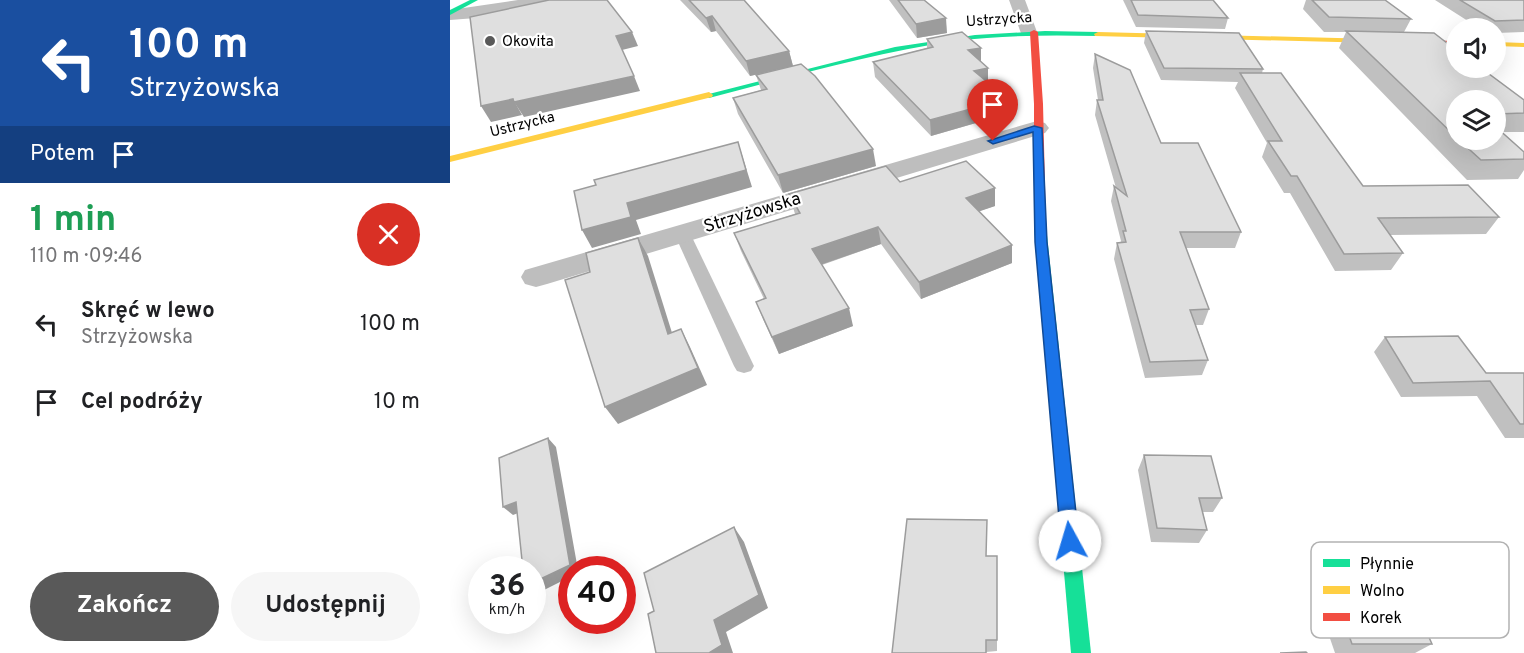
<!DOCTYPE html>
<html lang="pl">
<head>
<meta charset="utf-8">
<style>
  body { margin:0; font-family:Overpass,sans-serif; background:#f6f6f6; color:#202124; height:100vh; display:flex; flex-direction:column; font-size:22px; white-space:nowrap }
  * { box-sizing:border-box; margin:0 }
  p { font-size:20px; color:#757577 }
  .icon { flex:none; width:33px; height:33px; fill:none; stroke:currentColor; stroke-width:2; stroke-linecap:round; stroke-linejoin:round }
  .map { position:relative; flex:1; overflow:hidden }
  .sheet { display:flex; flex-direction:column; background:#fff; width:450px }
  .sheet>* { flex:none }
  .guide { background:#1a4fa0; color:#fff; overflow:hidden }
  .tools { position:absolute; left:996px; top:18px; display:grid; gap:12px }
  .tools a { display:grid; place-items:center; width:60px; height:60px; border-radius:50%; background:#fff; box-shadow:0 6px 24px #0002; font-size:30px }
  .speed { position:absolute; left:18px; top:556px; display:flex; gap:12px; font-size:30px; font-weight:700; text-align:center }
  .speed>* { display:grid; place-content:center; width:78px; height:78px; border-radius:50%; background:#fff; box-shadow:0 6px 24px #0002; line-height:1 }
  .speed small { font-size:15px; font-weight:400 }
  .speed .limit { border:9px solid #d22; background:#fff; color:#111 }
  .pin { position:absolute; display:grid; place-items:center; width:51px; height:51px; color:#fff; margin:-62px -26px; border-radius:50% 50% 50% 0; rotate:-45deg; box-shadow:0 0 6px #0007 }
  .pin .icon { rotate:45deg }
  .me { position:absolute; width:66px; margin:-33px; rotate:354deg; stroke-linejoin:round; filter:drop-shadow(0 0 4px #0008) }
  .turn { display:flex; align-items:center; gap:21px; height:126px; padding:0 30px; font-size:27px }
  .turn .icon { width:78px; height:78px; stroke-width:2.5 }
  .turn b { display:block; font-size:42px; line-height:51px }
  .then { display:flex; align-items:center; height:57px; padding:0 30px; background:#0003; gap:12px; font-size:22px }
  .round { display:grid; place-items:center; flex:none; width:63px; height:63px; border-radius:32px; background:#f6f6f6 }
  .summary { display:flex; align-items:center; justify-content:space-between; height:102px; padding:0 30px }
  h1 { font-size:36px; font-weight:700; line-height:45px; color:#1e9e55 }
  .button { display:flex; gap:12px; margin-top:auto; padding:12px 30px }
  .button a { flex:1; height:69px; border-radius:36px; background:#595959; color:#fff; font-size:24px; font-weight:700; line-height:69px; text-align:center }
  .button a+a { background:#f6f6f6; color:#202124 }
  ul { padding:0; list-style:none }
  li { display:flex; align-items:center; gap:18px; height:78px; padding:0 30px }
  li div { flex:1 }
  li b { display:block; font-size:22px }
  li em { font-style:normal }
  main { display:flex; flex:1; min-height:0 }
  .map>svg:first-child { display:block }
  .lines { fill:none; stroke-linecap:round; stroke-linejoin:round }
  .lane { fill:#bebebe; fill-rule:evenodd }
  .street { fill:#bebebe; fill-rule:evenodd }
  .fast { fill:#16e098; fill-rule:evenodd }
  .slow { fill:#ffcf43; fill-rule:evenodd }
  .jam { fill:#f24e42; fill-rule:evenodd }
  .wall { fill:#c0c0c0; fill-rule:evenodd }
  .shaded-wall { fill:#9c9c9c }
  .building { fill:#dfdfdf; stroke:#9c9c9c; stroke-width:1.5 }
  .route { fill:#1a73e8; stroke:#114b97; stroke-width:1.5 }
  .poi-dot { fill:#595959; stroke:#fff; stroke-width:2 }
  .labels { text-anchor:middle; stroke-width:4.5; stroke-linejoin:round; paint-order:stroke }
  .far-street-label { font-size:15px; fill:#000; stroke:#fff }
  .far-poi-label { font-size:15px; fill:#000; stroke:#fff; text-anchor:start }
  .street-label { font-size:18px; fill:#000; stroke:#fff }
  .key { fill:#fff; stroke:#b2b2b2; stroke-width:1.5 }
  .key-label { font-size:16px; fill:#000 }
</style>
</head>
<body>
<main>
<section class="sheet">
<div class="guide">
<div class="turn"><svg class="icon" aria-label="left" viewBox="0 0 24 24"><path d="M17 20v-9H6M10 6l-5 5 5 5"/></svg><div><b>100 m</b>Strzyżowska</div></div>
<div class="then">Potem<svg class="icon" aria-label="arrive" viewBox="0 0 24 24"><path d="M6 21V4h12l-3 4 3 4H6"/></svg></div>
</div>
<div class="summary"><div><h1>1 min</h1><p>110 m · 09:46</p></div><a class="round" style="background:#d93025;color:#fff"><svg class="icon" aria-label="close" viewBox="0 0 24 24"><path d="M6 6l12 12M18 6L6 18"/></svg></a></div>
<ul>
<li><svg class="icon" aria-label="left" viewBox="0 0 24 24"><path d="M17 20v-9H6M10 6l-5 5 5 5"/></svg><div><b>Skręć w lewo</b><p>Strzyżowska</p></div><em>100 m</em></li>
<li><svg class="icon" aria-label="arrive" viewBox="0 0 24 24"><path d="M6 21V4h12l-3 4 3 4H6"/></svg><div><b>Cel podróży</b></div><em>10 m</em></li>
</ul>
<div class="button"><a>Zakończ</a><a>Udostępnij</a></div>
</section>
<div class="map">
<svg width="1074" height="653" viewBox="0 0 1074 653">
  <rect width="100%" height="100%" fill="#fff"/>
  <g class="lines">
    <!-- lane -->
    <polygon class="lane" points="232,228 240,233 304,366 301,371 294,373 287,371 284,366 224,233"/>
    <!-- street -->
    <g class="street">
      <polygon points="68,0 103,0 95,5 26,18 0,20 0,10"/>
      <polygon points="559,0 575,0 587,32 584,36 572,36"/>
      <polygon points="587,121 595,123 599,128 595,133 97,284 86,287 75,284 71,277 75,270"/>
    </g>
    <!-- fast -->
    <g class="fast">
      <polygon points="20,0 28,0 0,15 0,10"/>
      <path d="M595,31L648,32L652,34L648,36C601,35 553,35 506,41C422,53 341,77 259,98L255,95L445,47L525,35Z"/>
      <polygon points="590,222 596,226 641,653 621,653 584,226"/>
    </g>
    <!-- slow -->
    <g class="slow">
      <polygon points="648,32 926,39 930,41 926,43 645,36 644,34"/>
      <polygon points="1046,42 1074,43 1074,47 1046,46"/>
      <polygon points="259,92 263,95 262,97 0,162 0,156"/>
    </g>
    <!-- jam -->
    <g class="jam">
      <polygon points="584,30 588,32 593,104 596,226 590,230 584,226 584,104 580,32"/>
      <polygon points="926,39 1006,41 1006,45 923,43 922,41"/>
    </g>
  </g>
  <!-- wall -->
  <g class="wall">
    <polygon points="230,0 294,0 339,51 343,66 300,76 266,31 261,32"/>
    <polygon points="439,0 474,0 497,33 467,38"/>
    <polygon points="673,0 763,0 778,18 775,29 686,27"/>
    <path d="M856,0H935L961,19L954,32L1074,100V132H1051L1074,152V170L1068,179L1017,180L889,48L896,32H874L853,9ZM1006,100H1046V140H1006Z"/>
    <polygon points="985,0 1074,0 1074,32 1046,33 1046,28 1029,28"/>
    <polygon points="696,31 813,69 812,73 913,186 1049,217 1036,234 940,235 953,253 941,270 885,271 840,193 834,193 812,157 817,143 785,88 788,82 711,80 694,43"/>
    <polygon points="477,39 531,48 531,62 538,83 557,114 481,136 425,77 423,62 477,48"/>
    <polygon points="645,54 711,143 791,232 785,248 736,248 759,309 753,325 746,325 758,360 752,375 695,378 664,259 667,243 670,243 671,241 661,201 664,186 666,188 645,115 647,100 648,100 643,68"/>
    <polygon points="306,75 426,166 333,193 288,114 283,98 311,90"/>
    <polygon points="450,182 545,206 529,211 562,245 562,263 471,299 431,244 372,265 403,326 329,354 313,319 306,302 314,299 291,251 284,233 345,214 339,194"/>
    <polygon points="935,337 1036,373 1074,373 1074,438 1055,438 1027,396 951,397 924,352"/>
    <polygon points="694,455 772,498 763,512 753,512 757,530 749,543 701,542 688,470"/>
    <polygon points="537,556 547,640 547,651 536,652"/>
    <polygon points="877,573 955,602 982,644 965,653 885,653 862,586"/>
  </g>
  <!-- shaded-wall -->
  <g class="shaded-wall">
    <polygon points="262,16 266,31 261,32 256,18"/>
    <polygon points="496,18 497,33 467,38 466,24"/>
    <polygon points="182,32 188,46 172,50 166,36"/>
    <polygon points="531,48 531,62 518,50"/>
    <polygon points="339,51 343,66 300,76 296,61"/>
    <polygon points="538,68 538,83 524,71"/>
    <polygon points="184,76 190,91 74,117 64,102"/>
    <polygon points="63,99 72,115 41,122 31,106"/>
    <polygon points="558,99 557,114 481,136 480,120"/>
    <polygon points="288,142 302,187 186,220 191,234 142,248 132,230 177,203"/>
    <polygon points="423,149 426,166 333,193 328,175"/>
    <polygon points="545,188 545,206 516,216 516,198"/>
    <polygon points="428,227 431,244 367,266 362,249"/>
    <polygon points="188,238 198,256 228,352 218,334"/>
    <polygon points="562,245 562,263 471,299 469,282"/>
    <polygon points="399,308 403,326 329,354 322,337"/>
    <polygon points="231,329 240,347 257,385 168,424 155,407"/>
    <polygon points="98,438 106,447 128,570 122,570 122,576 86,594 82,592 82,583"/>
    <polygon points="66,502 76,510 63,515 53,507"/>
    <polygon points="284,527 294,542 318,608 276,632 283,653 259,653 264,620"/>
  </g>
  <!-- building -->
  <g class="building">
    <polygon points="99,0 157,0 182,32 166,36 184,76 64,102 63,99 31,106 20,17"/>
    <polygon points="239,0 294,0 339,51 296,61 262,16 256,18"/>
    <polygon points="448,0 474,0 496,18 466,24"/>
    <polygon points="681,0 763,0 778,18 688,15"/>
    <polygon points="862,0 935,0 961,19 879,17"/>
    <polygon points="1010,0 1074,0 1074,20 1045,21"/>
    <polygon points="696,31 789,33 813,69 714,68"/>
    <polygon points="896,31 984,33 1006,50 1006,68 1031,68 1074,100 1074,113 1046,114 1046,100 1006,100 1006,137"/>
    <polygon points="512,32 531,48 518,50 538,68 524,71 558,99 480,120 423,62 483,47 477,39"/>
    <polygon points="645,54 680,70 711,143 748,143 791,232 730,232 759,309 740,310 758,360 700,362 667,243 676,242 673,231 676,231 664,186 677,196 647,100 653,100"/>
    <polygon points="351,64 365,76 423,149 328,175 283,98 317,89 306,75"/>
    <polygon points="790,73 831,73 913,186 1018,185 1049,217 928,218 953,253 894,254 847,176 841,176 818,141 832,141"/>
    <polygon points="1046,127 1074,152 1074,159 1031,160 1009,140 1046,140"/>
    <polygon points="288,142 296,170 177,203 181,217 132,230 124,191 146,185 144,180"/>
    <polygon points="516,161 545,188 516,198 562,245 469,282 428,227 362,249 399,308 322,337 306,302 316,298 284,233 350,213 339,194 436,166 450,182"/>
    <polygon points="188,238 218,334 231,329 248,368 155,407 115,280 140,272 136,253"/>
    <polygon points="1008,336 1036,373 1074,373 1074,424 1070,424 1040,381 963,383 935,337"/>
    <polygon points="98,438 120,565 82,583 82,570 73,570 66,502 53,507 49,458"/>
    <polygon points="694,455 761,456 772,498 749,498 757,530 707,528"/>
    <polygon points="457,519 537,520 536,556 547,556 547,640 536,640 536,653 442,653"/>
    <polygon points="284,527 309,595 264,620 272,645 259,653 206,653 198,614 204,611 194,573"/>
    <polygon points="942,572 955,602 963,602 982,644 902,644 877,573"/>
    <polygon points="856,652 857,653 830,653"/>
  </g>
  <!-- route -->
  <polygon class="route" points="584,126 592,128 597,242 629,541 627,547 620,550 614,547 611,541 585,242 583,132 543,144 538,141"/>
  <!-- markers -->
  <circle class="poi-dot" cx="40" cy="41" r="6"/>
  <g class="labels">
    <!-- far-street labels -->
    <g class="far-street-label">
      <text transform="translate(549 19) rotate(-4)" y="5">Ustrzycka</text>
      <text transform="translate(72 124) rotate(-14)" y="5">Ustrzycka</text>
    </g>
    <!-- far-poi labels -->
    <g class="far-poi-label">
      <text x="52" y="46">Okovita</text>
    </g>
    <!-- street labels -->
    <g class="street-label">
      <text transform="translate(302 212) rotate(-17)" y="6">Strzyżowska</text>
    </g>
  </g>
  <!-- legend -->
  <rect x="861" y="542" width="198" height="96" rx="9" class="key"/>
  <rect x="873" y="559" width="27" height="8" fill="#16e098"/>
  <rect x="873" y="586" width="27" height="8" fill="#ffcf43"/>
  <rect x="873" y="613" width="27" height="8" fill="#f24e42"/>
  <g class="key-label">
    <text x="910" y="569">Płynnie</text>
    <text x="910" y="596">Wolno</text>
    <text x="910" y="623">Korek</text>
  </g>
</svg>
<div class="tools">
<a><svg class="icon" aria-label="sound" viewBox="0 0 24 24"><path d="M4 9h4l5-4v14l-5-4H4zM17 9q2 3 0 6"/></svg></a>
<a><svg class="icon" aria-label="layers" viewBox="0 0 24 24"><path d="M12 4l9 5-9 5-9-5zM3 14l9 5 9-5"/></svg></a>
</div>
<div class="speed"><div>36<small>km/h</small></div><div class="limit">40</div></div>
<div class="pin" style="left:543px;top:141px;background:#d93025"><svg class="icon" aria-label="arrive" viewBox="0 0 24 24"><path d="M6 21V4h12l-3 4 3 4H6"/></svg></div>
<svg class="me" style="left:620px;top:541px" viewBox="-20 -20 40 40"><circle r="19" fill="#fff"/><path d="M0-13L10 11 0 6-10 11z" fill="#1a73e8"/></svg>
</div>
</main>
</body>
</html>
